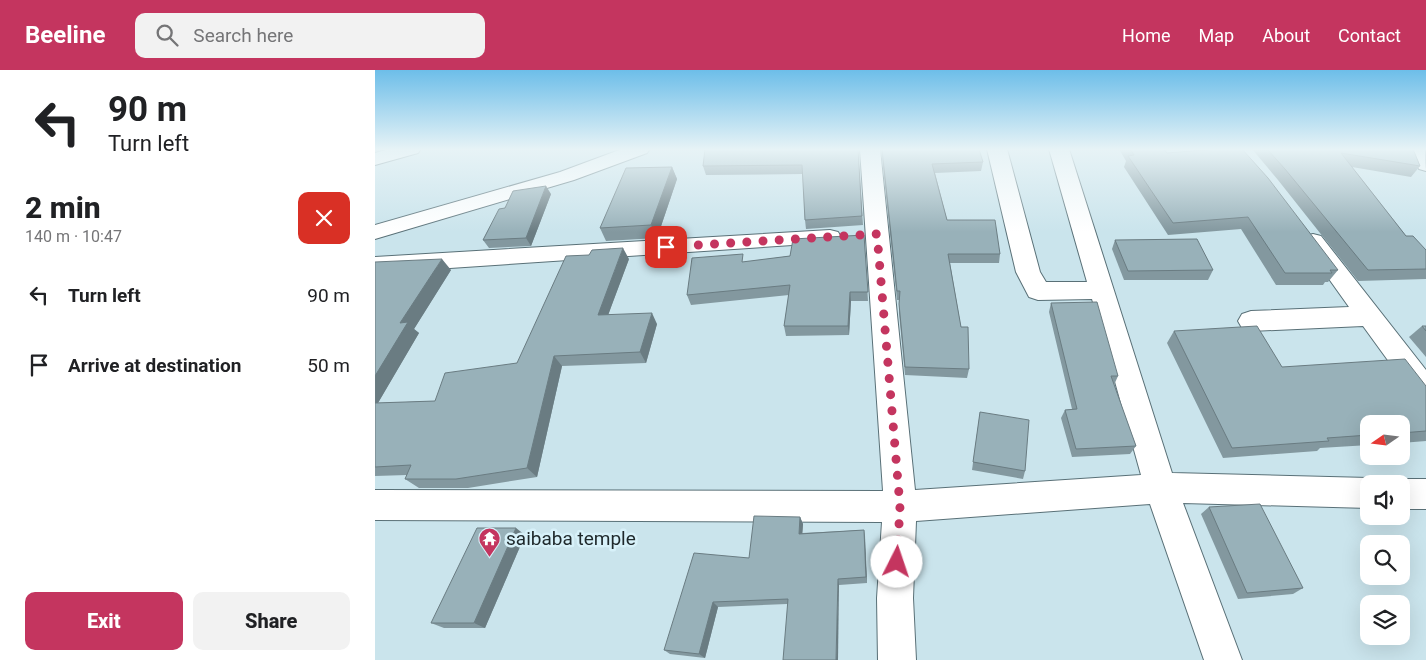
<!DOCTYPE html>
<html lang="en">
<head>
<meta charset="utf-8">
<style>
  body { margin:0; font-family:Roboto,sans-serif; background:#f2f2f2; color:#202124; height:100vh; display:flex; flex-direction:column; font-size:19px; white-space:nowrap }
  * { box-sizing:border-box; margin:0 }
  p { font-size:16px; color:#757577 }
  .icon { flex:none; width:28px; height:28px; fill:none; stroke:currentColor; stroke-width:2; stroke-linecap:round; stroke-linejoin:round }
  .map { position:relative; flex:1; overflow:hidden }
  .drawer { display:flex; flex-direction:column; background:#fff; width:375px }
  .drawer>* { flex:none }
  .top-card { background:#fff; color:#202124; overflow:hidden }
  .needle { width:32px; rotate:256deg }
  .fabs { position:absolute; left:985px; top:345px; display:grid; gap:10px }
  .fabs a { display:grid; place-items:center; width:50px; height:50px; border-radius:10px; background:#fff; box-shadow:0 5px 20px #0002; font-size:25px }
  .pin { position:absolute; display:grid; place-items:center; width:42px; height:42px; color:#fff; margin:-21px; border-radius:10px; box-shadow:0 2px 8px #0006 }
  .me { position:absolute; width:55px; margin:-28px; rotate:4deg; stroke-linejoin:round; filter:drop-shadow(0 0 4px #0008) }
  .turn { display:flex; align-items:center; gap:18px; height:105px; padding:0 25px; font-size:22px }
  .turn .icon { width:65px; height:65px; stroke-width:2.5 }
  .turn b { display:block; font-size:35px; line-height:42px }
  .round { display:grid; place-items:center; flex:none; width:52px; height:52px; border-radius:10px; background:#f2f2f2 }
  .overview { display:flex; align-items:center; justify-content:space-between; height:85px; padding:0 25px }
  h1 { font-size:30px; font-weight:800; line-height:38px }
  .button { display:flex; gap:10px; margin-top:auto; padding:10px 25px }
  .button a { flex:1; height:58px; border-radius:10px; background:#c4355f; color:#fff; font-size:20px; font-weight:800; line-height:58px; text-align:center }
  .button a+a { background:#f2f2f2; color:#202124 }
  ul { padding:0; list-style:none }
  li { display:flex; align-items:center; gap:15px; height:70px; padding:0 25px }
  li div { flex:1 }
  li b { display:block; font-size:19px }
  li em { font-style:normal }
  header { display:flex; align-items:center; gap:30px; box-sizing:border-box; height:70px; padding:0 25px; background:#c4355f; color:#fff }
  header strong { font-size:24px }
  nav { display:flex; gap:28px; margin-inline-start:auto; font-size:18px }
  .search { width:350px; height:45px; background:#f2f2f2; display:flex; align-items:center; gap:12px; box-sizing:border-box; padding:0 18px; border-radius:10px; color:#757577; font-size:19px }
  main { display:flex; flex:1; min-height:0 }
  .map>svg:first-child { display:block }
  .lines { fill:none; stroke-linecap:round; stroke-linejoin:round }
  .minor-casing { stroke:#597077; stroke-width:2 }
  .minor { fill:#fff; fill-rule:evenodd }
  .wall { fill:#83989f }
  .shaded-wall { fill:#6a7c82 }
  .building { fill:#98b1b9; stroke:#6a7c82 }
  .route { stroke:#c4355f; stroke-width:9; stroke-dasharray:0 16.2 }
  .labels { text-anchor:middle; stroke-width:5; stroke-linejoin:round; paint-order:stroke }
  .near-poi-label { font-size:19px; fill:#1e282b; stroke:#d7f1f9; text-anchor:start }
</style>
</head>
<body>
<header>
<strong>Beeline</strong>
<div class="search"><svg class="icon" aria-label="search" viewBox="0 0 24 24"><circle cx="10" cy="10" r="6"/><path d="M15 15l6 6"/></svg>Search here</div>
<nav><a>Home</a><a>Map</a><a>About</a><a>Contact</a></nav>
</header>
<main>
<section class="drawer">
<div class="top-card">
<div class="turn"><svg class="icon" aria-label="left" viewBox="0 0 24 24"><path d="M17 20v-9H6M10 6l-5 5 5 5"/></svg><div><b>90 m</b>Turn left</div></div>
</div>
<div class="overview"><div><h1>2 min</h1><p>140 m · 10:47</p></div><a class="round" style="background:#d93025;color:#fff"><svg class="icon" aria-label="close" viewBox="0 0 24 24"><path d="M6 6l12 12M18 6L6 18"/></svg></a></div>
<ul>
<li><svg class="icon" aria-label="left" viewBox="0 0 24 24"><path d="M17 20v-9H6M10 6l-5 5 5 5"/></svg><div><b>Turn left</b></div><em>90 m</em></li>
<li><svg class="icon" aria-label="arrive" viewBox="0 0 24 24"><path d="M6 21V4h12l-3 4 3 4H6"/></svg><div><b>Arrive at destination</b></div><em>50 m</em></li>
</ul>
<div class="button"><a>Exit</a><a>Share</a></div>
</section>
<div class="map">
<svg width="1051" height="590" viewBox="0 0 1051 590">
  <rect width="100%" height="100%" fill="#cae4ec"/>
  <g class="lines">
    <defs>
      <g id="minor">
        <polygon points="14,79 46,79 43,83 0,95 0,83"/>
        <polygon points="247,79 275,79 272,83 199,110 0,169 0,155 185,102"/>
        <polygon points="485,79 505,79 540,420 766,405 717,229 663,230 654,227 641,202 612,79 632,79 665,202 671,212 712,212 674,79 694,79 797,403 994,408 1005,412 994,414 994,438 808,433 867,590 829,590 775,434 541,451 538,528 541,590 503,590 502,528 507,452 0,450 0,420 508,421"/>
        <polygon points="1030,79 1050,79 1051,101 1044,99"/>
        <polygon points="455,160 463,162 466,167 463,172 0,203 0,187"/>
        <polygon points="938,164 946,166 1051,300 1051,333 1041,329 988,256 876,261 867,258 863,251 867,244 876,241 974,237 927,171 930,166"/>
        <polygon points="1026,409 1051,409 1051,439 1026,439 1026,414 1014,414"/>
      </g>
    </defs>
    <!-- minor casing -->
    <use href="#minor" class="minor-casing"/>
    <!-- minor -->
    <use href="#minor" class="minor"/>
  </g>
  <!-- wall -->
  <g class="wall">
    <polygon points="483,79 488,155 431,159 430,150 428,104 331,105 328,96"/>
    <polygon points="506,79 604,79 608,92 606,101 560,103 572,150 625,184 624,193 575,193 586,257 594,299 592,308 530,305 524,243 524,230 522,230"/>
    <polygon points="744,79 789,79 792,83 963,200 953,212 950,212 948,215 901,215 866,159 793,165 749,97 751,91"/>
    <polygon points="877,79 1038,79 1045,96 1036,107 977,97 1031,166 1051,180 1051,209 983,211 903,110"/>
    <polygon points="297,97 302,109 282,168 231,171 225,158"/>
    <polygon points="176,124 156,176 114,178 108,170 130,138"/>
    <polygon points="489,165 493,231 476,231 474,265 411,266 409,256 414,225 316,235 312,225 370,192 415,186"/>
    <polygon points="740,170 838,200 833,210 749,210 737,179"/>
    <polygon points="254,189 233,245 282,254 271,293 187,296 162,407 93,418 44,418 30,409 32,405 0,406 0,192 76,200 39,259 44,263 3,333 60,331 142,293"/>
    <polygon points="676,233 743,306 739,315 761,376 755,384 697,387 686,348 690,340 697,339 674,242"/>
    <polygon points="1047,256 1051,256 1051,287 1034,267"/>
    <polygon points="799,261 907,297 1051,316 1051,371 1026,373 1026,354 994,354 994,375 945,378 942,381 848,388 792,273"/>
    <polygon points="605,342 650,401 648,409 597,400"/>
    <polygon points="834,437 928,518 918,524 863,529 826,444"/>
    <polygon points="425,447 428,454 427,463 489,460 492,513 464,515 412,534 343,537 330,588 295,584 289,580 374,488"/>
    <polygon points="150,465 110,558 69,558 56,553"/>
  </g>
  <!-- shaded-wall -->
  <g class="shaded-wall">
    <polygon points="297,97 302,109 282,168 276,155"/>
    <polygon points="171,116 176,124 156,176 151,168"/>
    <polygon points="248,178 254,189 229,256 223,245"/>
    <polygon points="67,189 76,200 39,259 44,263 0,338 0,306 25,253"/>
    <polygon points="475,222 476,231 474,265 473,256"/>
    <polygon points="277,243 282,254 271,293 265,282"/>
    <polygon points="179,286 187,296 162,407 152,398"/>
    <polygon points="425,447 428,454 427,470 424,464"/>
    <polygon points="141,458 150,465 110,558 99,553"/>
    <polygon points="489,460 490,466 492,513 491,507"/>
    <polygon points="463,509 464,515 463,590 461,590"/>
    <polygon points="338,532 343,537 330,588 324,584"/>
  </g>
  <!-- building -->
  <g class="building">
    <polygon points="330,79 483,79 487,146 430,150 427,95 328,96"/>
    <polygon points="507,79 604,79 608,92 557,94 572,150 620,150 625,184 573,184 586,257 593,257 594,299 530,297 524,234 525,221 522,221"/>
    <polygon points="755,79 789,79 792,83 842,79 867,79 893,108 963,200 955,200 957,203 910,203 873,147 798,153 753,86 759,85"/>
    <polygon points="892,79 1038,79 1045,96 966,83 1031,166 1038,166 1051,180 1051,199 993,200 910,99"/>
    <polygon points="297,97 276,155 225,158 251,98"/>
    <polygon points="171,116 151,168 108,170 124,139 130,138 138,121"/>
    <polygon points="489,165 493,222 475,222 473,256 409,256 415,215 312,225 317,188 368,184 367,192 415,186 418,169"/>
    <polygon points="822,169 838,200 753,201 740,170"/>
    <polygon points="248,178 223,245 277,243 265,282 179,286 152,398 81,409 30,409 36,395 0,397 0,333 60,331 70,303 142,293 191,186 214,185 217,180"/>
    <polygon points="67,189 25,253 33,252 0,306 0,192"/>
    <polygon points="722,232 743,306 736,306 761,376 701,379 690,340 702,339 676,233"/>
    <polygon points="882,256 907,297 1030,289 1051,316 1051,361 1026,363 1026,354 994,354 994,365 952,368 954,371 857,378 799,261"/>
    <polygon points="1047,256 1051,256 1051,261"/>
    <polygon points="605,342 654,350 650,401 598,392"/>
    <polygon points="885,434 928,518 872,523 834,437"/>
    <polygon points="379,446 425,447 424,464 489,460 491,507 463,509 461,590 408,590 413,529 338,532 324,584 289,580 319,483 374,488"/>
    <polygon points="102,458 141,458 99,553 56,553"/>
  </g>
  <!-- sky -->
  <linearGradient id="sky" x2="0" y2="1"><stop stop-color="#6dbee9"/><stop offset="0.49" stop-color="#e7f3f6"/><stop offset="1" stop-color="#e7f3f6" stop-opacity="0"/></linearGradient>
  <rect width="1051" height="162" fill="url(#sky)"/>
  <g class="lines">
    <!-- route -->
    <polyline class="route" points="291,177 502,164 525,436 522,492"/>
  </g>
  <!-- icons -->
  <defs>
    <symbol id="temple-pin" viewBox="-11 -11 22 30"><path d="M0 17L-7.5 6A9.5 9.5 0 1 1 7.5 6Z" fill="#c4355f" stroke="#d7f1f9"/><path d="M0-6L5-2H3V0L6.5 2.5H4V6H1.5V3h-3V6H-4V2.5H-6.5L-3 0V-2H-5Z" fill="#fff"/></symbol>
  </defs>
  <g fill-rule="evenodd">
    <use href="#temple-pin" x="102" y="456" width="25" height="34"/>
  </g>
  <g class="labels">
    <!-- near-poi labels -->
    <g class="near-poi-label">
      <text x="131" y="475">saibaba temple</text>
    </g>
  </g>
</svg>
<div class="fabs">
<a><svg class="needle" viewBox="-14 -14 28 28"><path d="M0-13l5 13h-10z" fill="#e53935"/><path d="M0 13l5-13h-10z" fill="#757577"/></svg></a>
<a><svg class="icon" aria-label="sound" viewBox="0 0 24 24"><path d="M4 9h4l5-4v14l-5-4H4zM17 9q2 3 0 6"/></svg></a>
<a><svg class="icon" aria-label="search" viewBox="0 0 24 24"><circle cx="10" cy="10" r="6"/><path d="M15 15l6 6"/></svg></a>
<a><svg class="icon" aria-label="layers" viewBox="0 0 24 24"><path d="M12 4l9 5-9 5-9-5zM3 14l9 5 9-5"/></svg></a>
</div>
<div class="pin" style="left:291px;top:177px;background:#d93025"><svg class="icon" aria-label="arrive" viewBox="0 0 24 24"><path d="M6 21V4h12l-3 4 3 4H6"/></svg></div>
<svg class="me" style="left:522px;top:492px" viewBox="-20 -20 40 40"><circle r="19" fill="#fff"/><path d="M0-13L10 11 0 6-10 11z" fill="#c4355f"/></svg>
</div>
</main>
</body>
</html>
